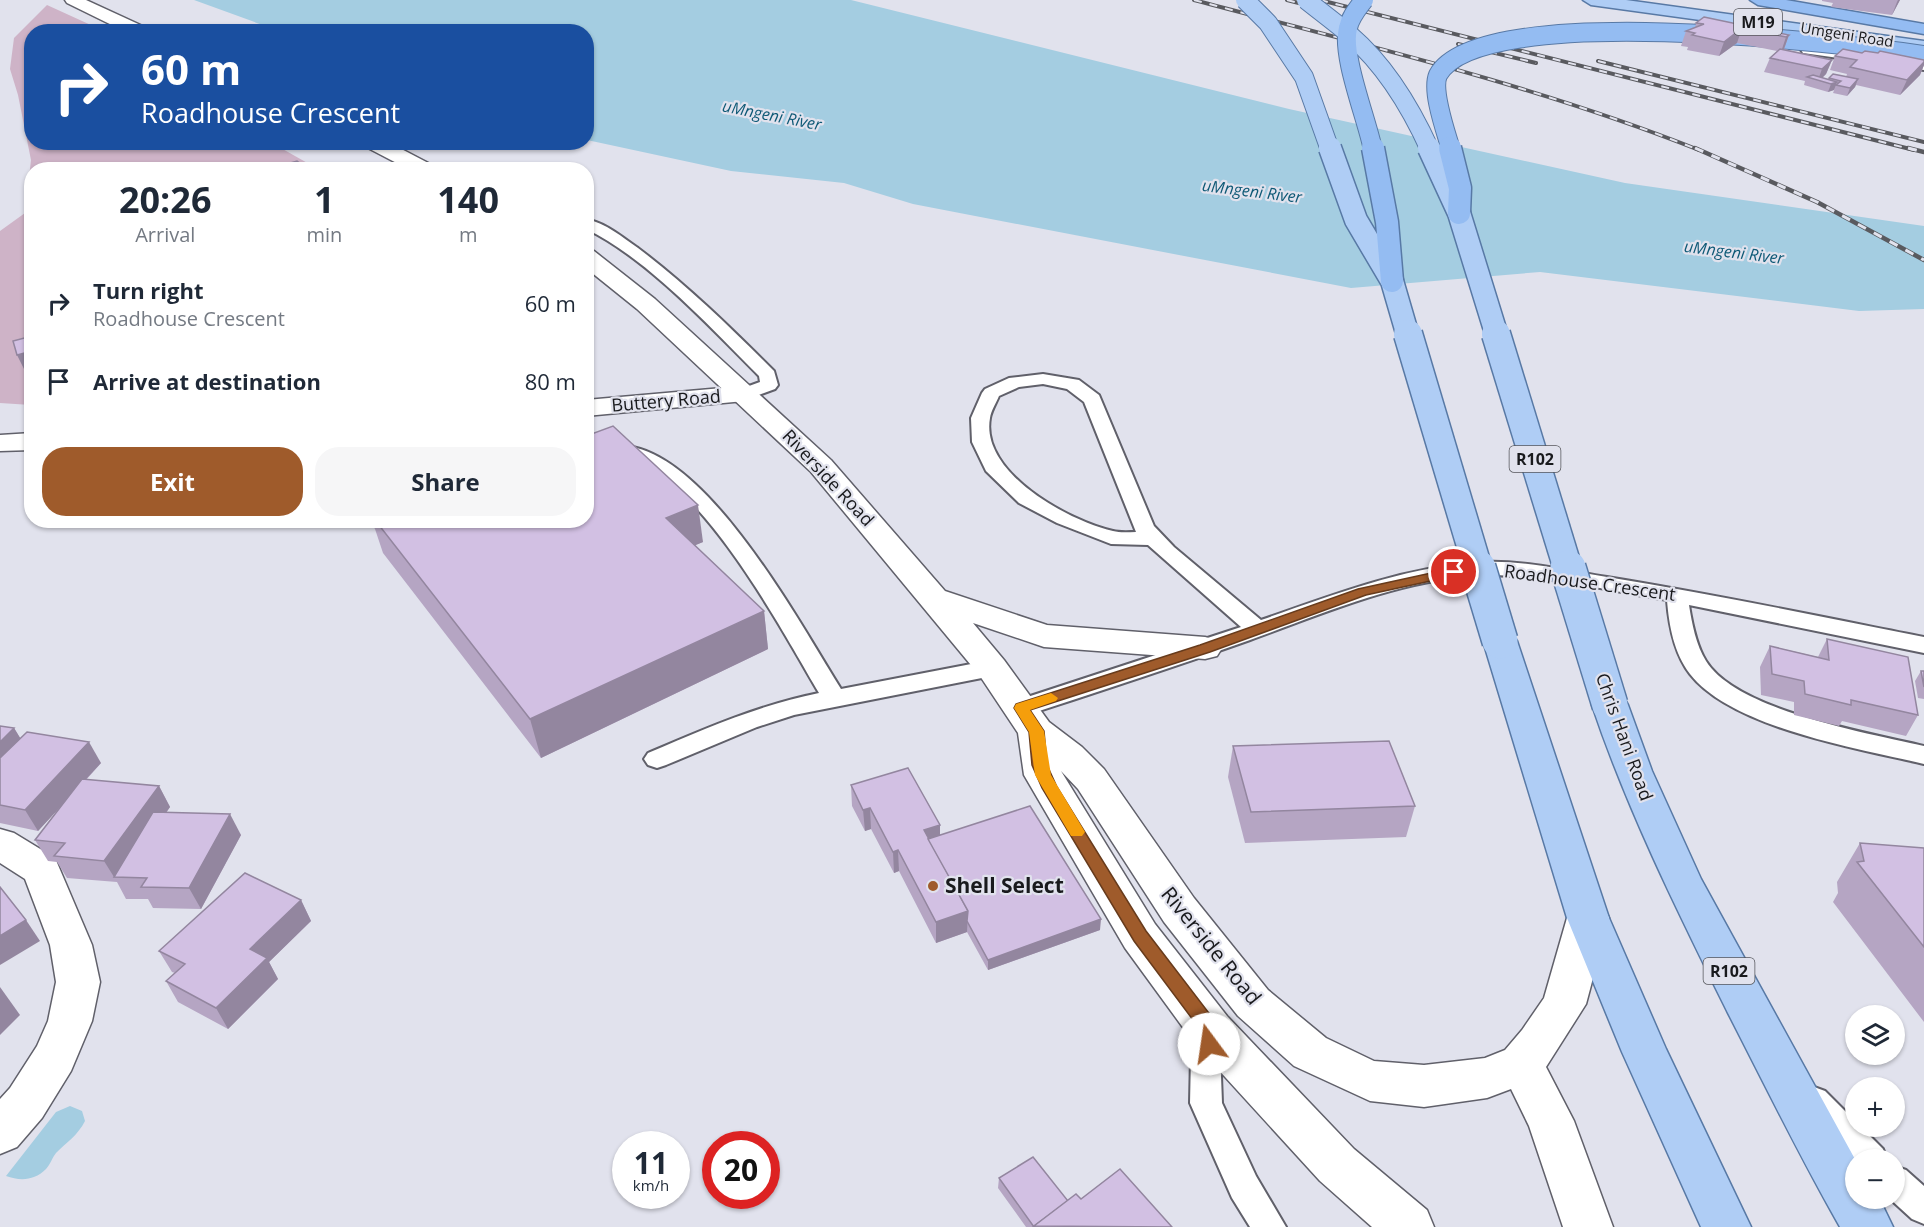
<!DOCTYPE html>
<html lang="en">
<head>
<meta charset="utf-8">
<style>
  body { margin:0; font-family:"Open Sans",sans-serif; background:#f6f6f7; color:#1f2937; height:100vh; display:flex; flex-direction:column; font-size:22px; white-space:nowrap }
  * { box-sizing:border-box; margin:0 }
  p { font-size:20px; color:#747a83 }
  .icon { flex:none; width:33px; height:33px; fill:none; stroke:currentColor; stroke-width:2; stroke-linecap:round; stroke-linejoin:round }
  .map { position:relative; flex:1; overflow:hidden }
  .drawer { position:absolute; left:24px; top:162px; width:570px; height:366px; display:flex; flex-direction:column; background:#fff; border-radius:24px; box-shadow:0 2px 4px #0004 }
  .drawer>* { flex:none }
  .banner { position:absolute; left:24px; top:24px; width:570px; height:126px; border-radius:24px; box-shadow:0 2px 4px #0004; background:#1a4fa0; color:#fff; overflow:hidden }
  .controls { position:absolute; left:1845px; top:1005px; display:grid; gap:12px }
  .controls a { display:grid; place-items:center; width:60px; height:60px; border-radius:50%; background:#fff; box-shadow:0 2px 4px #0004; font-size:30px }
  .speed { position:absolute; left:612px; top:1131px; display:flex; gap:12px; font-size:30px; font-weight:700; text-align:center }
  .speed>* { display:grid; place-content:center; width:78px; height:78px; border-radius:50%; background:#fff; box-shadow:0 2px 4px #0004; line-height:1 }
  .speed small { font-size:15px; font-weight:400 }
  .speed .limit { border:9px solid #d22; background:#fff; color:#111 }
  .pin { position:absolute; display:grid; place-items:center; width:51px; height:51px; color:#fff; margin:-26px; border:3px solid #fff; border-radius:50%; box-shadow:0 2px 6px #0007 }
  .me { position:absolute; width:66px; margin:-33px; rotate:346deg; stroke-linejoin:round; filter:drop-shadow(0 0 4px #0008) }
  .turn { display:flex; align-items:center; gap:21px; height:126px; padding:0 18px; font-size:27px }
  .turn .icon { width:78px; height:78px; stroke-width:2.5 }
  .turn b { display:block; font-size:42px; line-height:51px }
  .eta { display:flex; justify-content:space-evenly; align-items:center; height:102px; text-align:center }
  .eta b { font-size:36px; font-weight:700; line-height:42px }
  .primary-button { display:flex; gap:12px; margin-top:auto; padding:12px 18px }
  .primary-button a { flex:1; height:69px; border-radius:24px; background:#9f5b2b; color:#fff; font-size:24px; font-weight:700; line-height:69px; text-align:center }
  .primary-button a+a { background:#f6f6f7; color:#1f2937 }
  ul { padding:0; list-style:none }
  li { display:flex; align-items:center; gap:18px; height:78px; padding:0 18px }
  li div { flex:1 }
  li b { display:block; font-size:22px }
  li em { font-style:normal }
  .map>svg:first-child { display:block }
  .green { fill:#ceb3c7 }
  .water { fill:#a4cde1 }
  .lines { fill:none; stroke-linecap:round; stroke-linejoin:round }
  .service-casing { stroke:#60606a; stroke-width:4 }
  .minor-casing { stroke:#60606a; stroke-width:3 }
  .secondary-casing { stroke:#60606a; stroke-width:3 }
  .primary-casing { stroke:#5879a5; stroke-width:3 }
  .trunk-casing { stroke:#5879a5; stroke-width:3 }
  .service { fill:#fff; fill-rule:evenodd }
  .minor { fill:#fff; fill-rule:evenodd }
  .secondary { fill:#fff; fill-rule:evenodd }
  .primary { fill:#afcdf5; fill-rule:evenodd }
  .trunk { fill:#94bcf2; fill-rule:evenodd }
  .rail-far1-casing { stroke:#595a5f; stroke-width:4 }
  .rail-casing { stroke:#595a5f; stroke-width:4.5 }
  .rail-far1 { stroke:#e1e2ed; stroke-width:2; stroke-dasharray:8; stroke-linecap:butt }
  .rail { stroke:#e1e2ed; stroke-width:3; stroke-dasharray:9; stroke-linecap:butt }
  .primary-bridge-far3-casing { stroke:#5879a5; stroke-width:20; stroke-linecap:butt }
  .primary-bridge-far2-casing { stroke:#5879a5; stroke-width:25; stroke-linecap:butt }
  .primary-bridge-far1-casing { stroke:#5879a5; stroke-width:31; stroke-linecap:butt }
  .primary-bridge-casing { stroke:#5879a5; stroke-width:38; stroke-linecap:butt }
  .trunk-bridge-far1-casing { stroke:#5879a5; stroke-width:20; stroke-linecap:butt }
  .trunk-bridge-casing { stroke:#5879a5; stroke-width:25; stroke-linecap:butt }
  .primary-bridge-far3 { stroke:#afcdf5; stroke-width:18 }
  .primary-bridge-far2 { stroke:#afcdf5; stroke-width:22 }
  .primary-bridge-far1 { stroke:#afcdf5; stroke-width:28 }
  .primary-bridge { stroke:#afcdf5; stroke-width:35 }
  .trunk-bridge-far1 { stroke:#94bcf2; stroke-width:18 }
  .trunk-bridge { stroke:#94bcf2; stroke-width:22 }
  .wall { fill:#b5a5c3 }
  .shaded-wall { fill:#93869f }
  .building { fill:#d2c0e3; stroke:#93869f; stroke-width:1.5 }
  .route { fill:#9f5b2b; stroke:#673b1c; stroke-width:1.5 }
  .slow { fill:#f59e0b }
  .poi-dot { fill:#9f5b2b; stroke:#e1e2ed; stroke-width:2 }
  .labels { text-anchor:middle; stroke-width:4.5; stroke-linejoin:round; paint-order:stroke }
  .far-street-label { font-size:15px; fill:#191a1d; stroke:#e1e2ed }
  .shield { fill:#e1e2ed; stroke:#55565b; stroke-width:1.5 }
  .shield-label { font-size:16px; font-weight:bold; fill:#191a1d }
  .far-water-label { font-size:16px; font-style:italic; fill:#0e5976; stroke:#e1e2ed }
  .street-label { font-size:18px; fill:#191a1d; stroke:#e1e2ed }
  .near-poi-label { font-size:21px; font-weight:bold; fill:#191a1d; stroke:#e1e2ed; text-anchor:start }
  .near-street-label { font-size:21px; fill:#191a1d; stroke:#e1e2ed }
</style>
</head>
<body>
<div class="map">
<svg width="1924" height="1227" viewBox="0 0 1924 1227">
  <rect width="100%" height="100%" fill="#e1e2ed"/>
  <!-- green -->
  <polygon class="green" points="47,5 104,31 32,32 32,142 272,143 318,169 32,170 31,405 0,403 0,231 25,213 31,160 18,95 10,69 14,38"/>
  <!-- water -->
  <g class="water">
    <polygon points="194,0 851,0 1289,109 1625,183 1924,226 1924,309 1859,311 1540,272 1351,288 913,204 844,183 731,171 587,140 586,32 279,31"/>
    <path d="M70,1106L82,1111L85,1121C78,1135 67,1142 56,1153C52,1158 50,1165 46,1169C34,1181 20,1181 6,1176L56,1112Z"/>
  </g>
  <g class="lines">
    <defs>
      <g id="service">
        <polygon points="1807,46 1924,62 1924,70 1803,53 1801,50"/>
        <path d="M586,219C606,223 622,237 638,248C687,285 731,328 774,371L778,385L775,389L745,400L738,398L736,394L738,390L760,382L759,376C712,329 646,257 586,229Z"/>
        <path d="M1043,374L1079,380L1099,395L1154,526L1174,547L1261,620C1330,596 1399,569 1471,563C1516,558 1563,570 1607,577C1713,594 1818,616 1924,637V653L1689,605C1692,624 1696,645 1706,661C1737,711 1869,733 1924,746V764C1860,749 1732,728 1690,674C1674,653 1669,626 1667,600C1608,591 1531,571 1472,576C1395,582 1322,614 1250,640C1177,666 1103,690 1030,714L1021,716L1012,714L1009,708L1012,702L1241,627L1148,545L1111,544L1057,523L1019,503L986,471L972,442L971,418L982,393L985,389L1009,378ZM1043,384L1067,389L1084,402L1136,532C1129,532 1120,533 1113,531C1069,521 980,473 990,418C991,411 996,403 999,396L1019,387Z"/>
        <path d="M624,446C707,451 800,624 841,689L992,660L1000,662L1004,668L1000,674L992,676L794,715L757,727L666,765L657,768L648,765L644,759L648,753C704,729 759,705 819,693C780,627 705,486 632,459C619,454 600,460 586,462V450Z"/>
        <polygon points="1211,1017 1222,1021 1226,1030 1221,1076 1222,1103 1256,1176 1286,1227 1250,1227 1232,1198 1190,1103 1191,1057 1196,1030 1200,1021"/>
        <polygon points="1814,1087 1825,1091 1856,1122 1856,1126 1860,1126 1883,1149 1887,1160 1856,1160 1856,1167 1803,1111 1798,1101 1803,1091"/>
        <polygon points="1894,1166 1906,1170 1924,1186 1924,1224 1912,1219 1889,1198 1894,1198"/>
      </g>
      <g id="minor">
        <polygon points="745,386 755,388 758,394 755,400 586,416 586,400"/>
        <polygon points="32,433 32,450 0,451 0,435"/>
        <polygon points="0,829 14,833 55,858 92,945 100,982 92,1021 71,1071 42,1118 17,1147 0,1154 0,1099 10,1088 37,1046 48,1021 56,982 50,945 25,879 0,863"/>
      </g>
      <g id="secondary">
        <polygon points="65,0 86,0 147,28 149,32 126,32 67,3"/>
        <polygon points="361,142 388,142 434,166 437,170 410,170 364,146"/>
        <polygon points="586,249 594,251 655,299 831,460 945,591 1047,625 1205,637 1217,640 1222,648 1217,656 1205,659 1044,647 973,623 1004,660 1049,722 1082,747 1104,769 1194,898 1268,990 1326,1038 1374,1061 1424,1065 1485,1058 1505,1050 1522,1030 1544,998 1567,918 1573,906 1588,901 1603,906 1609,918 1586,1004 1546,1067 1574,1121 1613,1227 1563,1227 1529,1126 1511,1089 1487,1098 1424,1107 1370,1101 1294,1066 1238,1016 1164,922 1078,789 1061,771 1155,924 1227,1016 1354,1149 1427,1210 1434,1227 1372,1227 1320,1181 1195,1044 1125,948 1024,775 1018,733 980,676 811,472 637,309 586,268"/>
      </g>
      <g id="primary">
        <polygon points="1583,0 1626,0 1924,41 1924,51 1591,5"/>
        <polygon points="1500,630 1512,633 1517,641 1609,918 1666,1049 1751,1227 1701,1227 1622,1052 1567,918 1483,641 1488,633"/>
        <path d="M1610,693L1623,696L1628,705L1652,771L1701,879L1856,1161V1198H1879L1893,1227H1840C1800,1157 1765,1085 1728,1013C1678,912 1628,812 1592,705L1597,696Z"/>
      </g>
      <polygon id="trunk" points="1750,0 1786,0 1924,24 1924,34 1758,5"/>
    </defs>
    <!-- service casing -->
    <use href="#service" class="service-casing"/>
    <!-- minor casing -->
    <use href="#minor" class="minor-casing"/>
    <!-- secondary casing -->
    <use href="#secondary" class="secondary-casing"/>
    <!-- primary casing -->
    <use href="#primary" class="primary-casing"/>
    <!-- trunk casing -->
    <use href="#trunk" class="trunk-casing"/>
    <!-- service -->
    <use href="#service" class="service"/>
    <!-- minor -->
    <use href="#minor" class="minor"/>
    <!-- secondary -->
    <use href="#secondary" class="secondary"/>
    <!-- primary -->
    <use href="#primary" class="primary"/>
    <!-- trunk -->
    <use href="#trunk" class="trunk"/>
    <defs>
      <g id="rail-far1">
        <path d="M1194,0C1364,45 1535,85 1699,150"/>
        <polyline points="1287,0 1330,11"/>
        <polyline points="1320,0 1914,150"/>
        <polyline points="1458,44 1536,63"/>
        <polyline points="1598,61 1924,142"/>
      </g>
      <g id="rail">
        <polyline points="1695,148 1817,202 1924,260"/>
        <polyline points="1908,148 1924,152"/>
      </g>
    </defs>
    <!-- rail-far1 casing -->
    <use href="#rail-far1" class="rail-far1-casing"/>
    <!-- rail casing -->
    <use href="#rail" class="rail-casing"/>
    <!-- rail-far1 -->
    <use href="#rail-far1" class="rail-far1"/>
    <!-- rail -->
    <use href="#rail" class="rail"/>
    <defs>
      <g id="primary-bridge-far3">
        <polyline points="1245,0 1268,23 1304,77 1330,150"/>
        <path d="M1306,0C1321,12 1336,23 1350,35C1385,65 1411,108 1430,150"/>
      </g>
      <g id="primary-bridge-far2">
        <polyline points="1330,148 1356,220 1392,281 1408,336"/>
        <polyline points="1429,148 1459,213 1497,336"/>
      </g>
      <g id="primary-bridge-far1">
        <polyline points="1408,334 1478,569"/>
        <polyline points="1496,334 1568,569"/>
      </g>
      <g id="primary-bridge">
        <polyline points="1478,568 1500,641"/>
        <polyline points="1568,568 1610,705"/>
      </g>
      <g id="trunk-bridge-far1">
        <path d="M1364,0C1358,8 1350,17 1348,28C1341,56 1367,119 1373,150"/>
        <path d="M1451,150C1446,132 1431,91 1438,75C1479,0 1839,43 1924,55"/>
      </g>
      <g id="trunk-bridge">
        <polyline points="1373,148 1387,222 1392,281"/>
        <polyline points="1450,148 1460,188 1459,213"/>
      </g>
    </defs>
    <!-- primary-bridge-far3 casing -->
    <use href="#primary-bridge-far3" class="primary-bridge-far3-casing"/>
    <!-- primary-bridge-far2 casing -->
    <use href="#primary-bridge-far2" class="primary-bridge-far2-casing"/>
    <!-- primary-bridge-far1 casing -->
    <use href="#primary-bridge-far1" class="primary-bridge-far1-casing"/>
    <!-- primary-bridge casing -->
    <use href="#primary-bridge" class="primary-bridge-casing"/>
    <!-- trunk-bridge-far1 casing -->
    <use href="#trunk-bridge-far1" class="trunk-bridge-far1-casing"/>
    <!-- trunk-bridge casing -->
    <use href="#trunk-bridge" class="trunk-bridge-casing"/>
    <!-- primary-bridge-far3 -->
    <use href="#primary-bridge-far3" class="primary-bridge-far3"/>
    <!-- primary-bridge-far2 -->
    <use href="#primary-bridge-far2" class="primary-bridge-far2"/>
    <!-- primary-bridge-far1 -->
    <use href="#primary-bridge-far1" class="primary-bridge-far1"/>
    <!-- primary-bridge -->
    <use href="#primary-bridge" class="primary-bridge"/>
    <!-- trunk-bridge-far1 -->
    <use href="#trunk-bridge-far1" class="trunk-bridge-far1"/>
    <!-- trunk-bridge -->
    <use href="#trunk-bridge" class="trunk-bridge"/>
  </g>
  <!-- wall -->
  <g class="wall">
    <polygon points="1822,0 1900,0 1892,15 1831,7 1833,3 1822,1"/>
    <polygon points="1696,23 1789,35 1784,49 1832,60 1826,74 1822,78 1829,80 1829,78 1846,77 1847,74 1830,70 1835,56 1862,53 1878,53 1924,60 1924,65 1920,75 1900,95 1856,85 1855,87 1847,96 1833,93 1835,88 1834,90 1828,92 1804,85 1805,81 1764,72 1770,58 1777,51 1737,43 1719,56 1687,50 1688,47 1681,46 1686,31 1695,28"/>
    <polygon points="371,520 586,520 703,542 695,545 764,611 768,649 541,758 383,553 375,529 373,526"/>
    <polygon points="1827,639 1918,715 1906,736 1842,721 1839,726 1794,715 1794,702 1761,695 1760,667 1770,646 1818,657"/>
    <polygon points="1921,671 1924,671 1924,699 1918,698 1915,681"/>
    <polygon points="0,726 14,728 20,738 101,763 86,780 159,786 170,807 166,813 241,835 201,909 153,908 148,899 126,899 117,882 67,878 57,862 48,861 35,840 61,806 38,831 0,823"/>
    <polygon points="1233,746 1415,806 1406,837 1245,843 1228,777"/>
    <polygon points="851,785 940,835 1100,930 988,970 967,932 936,943 899,871 894,873 871,829 865,831 852,806"/>
    <polygon points="1860,843 1924,848 1924,1022 1833,902 1838,893 1837,882"/>
    <polygon points="301,900 311,921 269,962 278,979 228,1029 178,1002 166,981 175,973 172,972 159,951"/>
    <polygon points="999,1178 1068,1201 1081,1199 1172,1227 1026,1227 998,1188"/>
  </g>
  <!-- shaded-wall -->
  <g class="shaded-wall">
    <polygon points="1898,0 1900,0 1892,15 1897,2"/>
    <polygon points="1742,28 1737,43 1719,56 1724,42"/>
    <polygon points="1789,35 1784,49 1781,52 1786,37"/>
    <polygon points="1832,60 1826,74 1819,81 1818,80 1822,69"/>
    <polygon points="1924,62 1924,65 1920,75 1900,95 1907,80"/>
    <polygon points="1858,79 1855,87 1847,96 1850,88"/>
    <polygon points="1837,82 1834,90 1828,92 1831,84"/>
    <polygon points="32,351 32,372 26,373 17,355"/>
    <polygon points="698,505 703,542 672,555 666,518"/>
    <polygon points="764,611 768,649 541,758 530,719"/>
    <polygon points="14,728 27,749 0,777 0,742"/>
    <polygon points="89,742 101,763 38,831 25,810"/>
    <polygon points="159,786 170,807 120,877 114,877 104,861"/>
    <polygon points="870,808 871,829 865,831 863,810"/>
    <polygon points="230,814 241,835 201,909 189,888"/>
    <polygon points="940,825 940,846 929,850 924,830"/>
    <polygon points="898,850 899,871 894,873 893,852"/>
    <polygon points="301,900 311,921 269,962 278,979 228,1029 216,1008 250,949"/>
    <polygon points="968,911 967,932 936,943 936,922"/>
    <polygon points="1101,919 1100,930 988,970 988,960"/>
    <polygon points="26,920 40,941 0,965 0,936"/>
    <polygon points="0,987 20,1015 0,1035"/>
  </g>
  <!-- building -->
  <g class="building">
    <polygon points="1704,17 1789,35 1786,37 1742,28 1724,42 1692,35 1695,33 1686,31 1704,24 1696,23"/>
    <polygon points="1780,49 1832,60 1822,69 1770,58"/>
    <polygon points="1843,49 1862,53 1865,51 1878,53 1880,51 1924,60 1924,62 1907,80 1850,67 1857,60 1835,56"/>
    <polygon points="1833,74 1858,79 1850,88 1836,85 1841,81 1829,78"/>
    <polygon points="1813,75 1837,82 1831,84 1807,77"/>
    <polygon points="297,161 309,170 266,170"/>
    <polygon points="32,336 32,351 17,355 13,341"/>
    <polygon points="613,426 698,505 666,518 764,611 530,719 375,520 586,520 586,436"/>
    <polygon points="1827,639 1908,657 1918,715 1851,700 1851,705 1805,694 1804,681 1772,674 1770,646 1829,660"/>
    <polygon points="1921,671 1924,671 1924,687"/>
    <polygon points="0,726 14,728 0,742"/>
    <polygon points="27,732 89,742 25,810 0,805 0,758"/>
    <polygon points="1389,741 1415,806 1251,812 1233,746"/>
    <polygon points="908,768 940,825 924,830 968,911 936,922 898,850 893,852 870,808 863,810 851,785"/>
    <polygon points="82,779 159,786 104,861 54,856 65,843 35,840"/>
    <polygon points="1030,806 1101,919 988,960 967,921 968,911 928,839"/>
    <polygon points="153,812 230,814 189,888 141,887 147,878 114,877"/>
    <polygon points="1860,843 1924,848 1924,947 1857,862 1864,861"/>
    <polygon points="245,873 301,900 250,949 267,958 216,1008 166,981 185,964 159,951"/>
    <polygon points="0,887 26,920 0,936"/>
    <polygon points="1033,1157 1068,1201 1034,1226 1035,1227 1034,1227 999,1178"/>
    <polygon points="1120,1169 1172,1227 1034,1226 1076,1194 1081,1199"/>
  </g>
  <!-- route -->
  <polygon class="route" points="1454,568 1458,569 1460,572 1458,575 1366,595 1210,652 1030,710 1044,731 1047,765 1057,787 1146,931 1218,1025 1221,1030 1215,1050 1209,1052 1202,1050 1199,1044 1202,1032 1134,941 1042,788 1032,765 1029,732 1014,708 1016,704 1200,645 1358,589"/>
  <!-- slow -->
  <polygon class="slow" points="1051,693 1058,698 1056,701 1030,710 1044,731 1051,775 1085,832 1082,836 1071,836 1035,775 1029,732 1014,708 1016,704"/>
  <!-- markers -->
  <circle class="poi-dot" cx="933" cy="886" r="6"/>
  <g class="labels">
    <!-- far-street labels -->
    <g class="far-street-label">
      <text transform="translate(1847 35) rotate(9)" y="5">Umgeni Road</text>
    </g>
    <!-- shield labels -->
    <g class="shield">
      <rect x="1734" y="9" width="48" height="26" rx="4.5"/>
      <rect x="1509.5" y="446" width="51" height="26" rx="4.5"/>
      <rect x="1703.5" y="958" width="51" height="26" rx="4.5"/>
    </g>
    <g class="shield-label">
      <text x="1758" y="28">M19</text>
      <text x="1535" y="465">R102</text>
      <text x="1729" y="977">R102</text>
    </g>
    <!-- far-water labels -->
    <g class="far-water-label">
      <text transform="translate(772 115) rotate(11)" y="6">uMngeni River</text>
      <text transform="translate(1252 191) rotate(7)" y="6">uMngeni River</text>
      <text transform="translate(1734 252) rotate(7)" y="6">uMngeni River</text>
    </g>
    <!-- street labels -->
    <g class="street-label">
      <text transform="translate(666 401) rotate(-5)" y="6">Buttery Road</text>
      <text transform="translate(828 478) rotate(47)" y="6">Riverside Road</text>
      <text transform="translate(1590 583) rotate(8)" y="6">Roadhouse Crescent</text>
      <text transform="translate(1624 737) rotate(70)" y="6">Chris Hani Road</text>
    </g>
    <!-- near-poi labels -->
    <g class="near-poi-label">
      <text x="945" y="893">Shell Select</text>
    </g>
    <!-- near-street labels -->
    <g class="near-street-label">
      <text transform="translate(1211 946) rotate(51)" y="7">Riverside Road</text>
    </g>
  </g>
</svg>
<div class="controls">
<a><svg class="icon" aria-label="layers" viewBox="0 0 24 24"><path d="M12 4l9 5-9 5-9-5zM3 14l9 5 9-5"/></svg></a>
<a>+</a>
<a>−</a>
</div>
<div class="speed"><div>11<small>km/h</small></div><div class="limit">20</div></div>
<div class="pin" style="left:1454px;top:572px;background:#d93025"><svg class="icon" aria-label="arrive" viewBox="0 0 24 24"><path d="M6 21V4h12l-3 4 3 4H6"/></svg></div>
<svg class="me" style="left:1209px;top:1044px" viewBox="-20 -20 40 40"><circle r="19" fill="#fff"/><path d="M0-13L10 11 0 6-10 11z" fill="#9f5b2b"/></svg>
<div class="banner">
<div class="turn"><svg class="icon" aria-label="right" viewBox="0 0 24 24"><path d="M7 20v-9h11M14 6l5 5-5 5"/></svg><div><b>60 m</b>Roadhouse Crescent</div></div>
</div>
<section class="drawer">
<div class="eta">
<div><b>20:26</b><p>Arrival</p></div>
<div><b>1</b><p>min</p></div>
<div><b>140</b><p>m</p></div>
</div>
<ul>
<li><svg class="icon" aria-label="right" viewBox="0 0 24 24"><path d="M7 20v-9h11M14 6l5 5-5 5"/></svg><div><b>Turn right</b><p>Roadhouse Crescent</p></div><em>60 m</em></li>
<li><svg class="icon" aria-label="arrive" viewBox="0 0 24 24"><path d="M6 21V4h12l-3 4 3 4H6"/></svg><div><b>Arrive at destination</b></div><em>80 m</em></li>
</ul>
<div class="primary-button"><a>Exit</a><a>Share</a></div>
</section>
</div>
</body>
</html>
